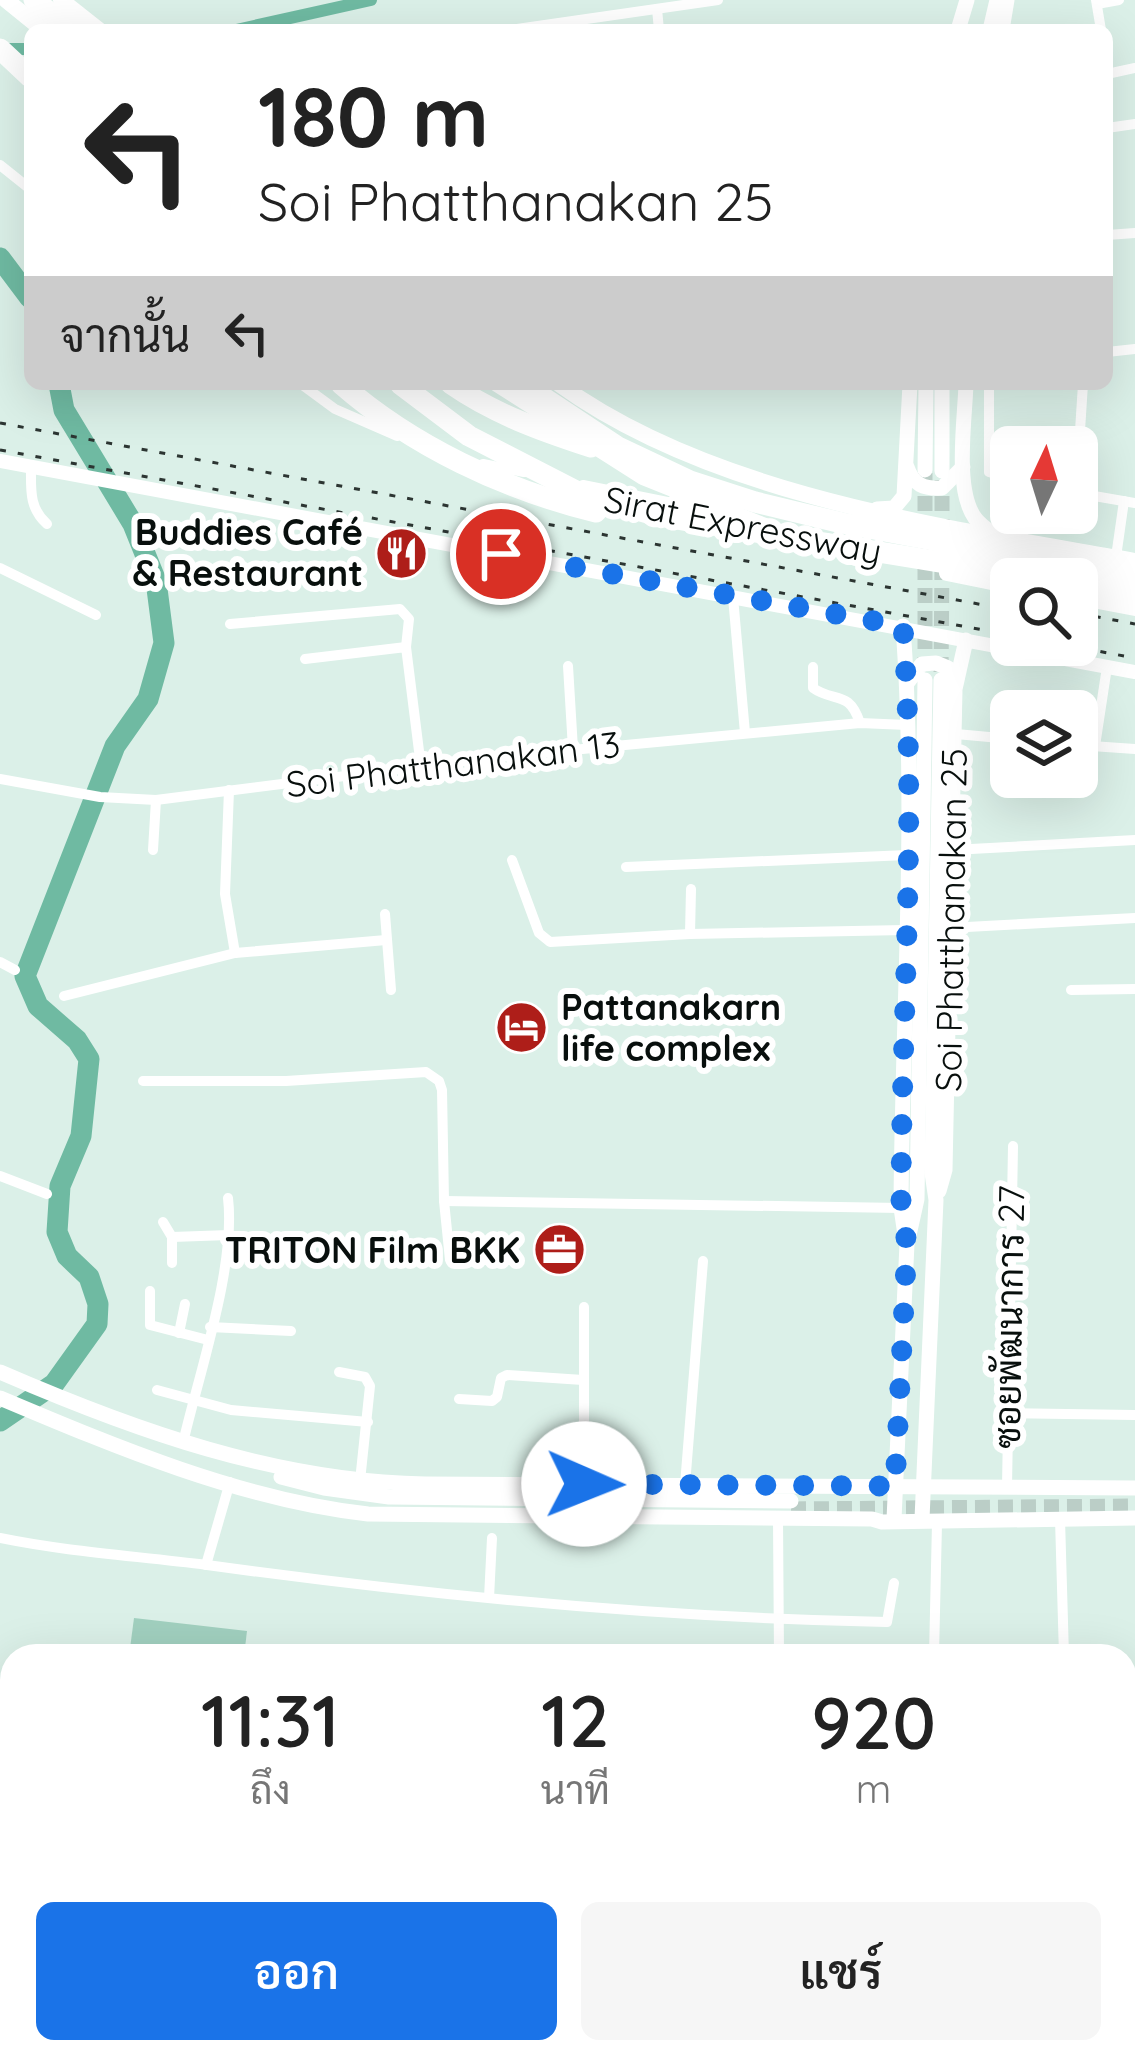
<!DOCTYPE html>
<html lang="th">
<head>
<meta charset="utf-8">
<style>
  body { margin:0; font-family:Quicksand,Sarabun,sans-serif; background:#f6f6f6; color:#222; height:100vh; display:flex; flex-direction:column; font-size:45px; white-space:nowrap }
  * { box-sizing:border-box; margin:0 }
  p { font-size:39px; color:#767676 }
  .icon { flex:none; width:66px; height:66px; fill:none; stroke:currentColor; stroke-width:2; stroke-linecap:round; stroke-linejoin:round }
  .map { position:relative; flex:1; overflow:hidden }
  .side { position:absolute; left:0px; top:1644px; width:1137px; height:420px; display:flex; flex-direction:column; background:#fff; border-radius:36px 36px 0 0; box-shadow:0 12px 48px #0002 }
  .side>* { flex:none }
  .banner { position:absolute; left:24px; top:24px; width:1089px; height:366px; border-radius:18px; box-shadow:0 12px 48px #0002; background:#fff; color:#222; overflow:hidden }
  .needle { width:78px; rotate:4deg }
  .controls { position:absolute; left:990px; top:426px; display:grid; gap:24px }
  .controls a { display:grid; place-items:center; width:108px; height:108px; border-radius:18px; background:#fff; box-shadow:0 12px 48px #0002; font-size:60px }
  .pin { position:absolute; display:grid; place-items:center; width:102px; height:102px; color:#fff; margin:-51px; border:6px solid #fff; border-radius:50%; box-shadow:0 3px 12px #0007 }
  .me { position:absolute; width:132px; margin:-66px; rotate:91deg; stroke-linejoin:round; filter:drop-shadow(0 0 9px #0008) }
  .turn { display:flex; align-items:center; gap:42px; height:252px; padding:0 36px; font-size:54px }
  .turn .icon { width:156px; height:156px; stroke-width:2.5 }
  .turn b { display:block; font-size:84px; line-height:102px }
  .then { display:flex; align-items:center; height:114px; padding:0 36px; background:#0003; gap:24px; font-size:45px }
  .eta { display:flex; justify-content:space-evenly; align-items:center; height:204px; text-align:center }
  .eta b { font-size:72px; font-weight:600; line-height:84px }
  .cta { display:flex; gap:24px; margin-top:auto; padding:24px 36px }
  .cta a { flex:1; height:138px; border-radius:18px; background:#1a73e8; color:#fff; font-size:48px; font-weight:600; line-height:138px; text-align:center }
  .cta a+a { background:#f6f6f6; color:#222 }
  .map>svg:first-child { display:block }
  .green { fill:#a1d0bf }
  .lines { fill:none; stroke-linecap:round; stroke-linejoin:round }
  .canal { stroke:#6fbaa2; stroke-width:12 }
  .river { stroke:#6fbaa2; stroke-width:21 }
  .secondary-tunnel { stroke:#bbcec7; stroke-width:15; stroke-dasharray:15 8; stroke-linecap:butt }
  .minor { stroke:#fff; stroke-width:10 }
  .tertiary { stroke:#fff; stroke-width:14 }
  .secondary { stroke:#fff; stroke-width:15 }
  .primary { stroke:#fff; stroke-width:16 }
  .motorway { stroke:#fff; stroke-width:21 }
  .rail { stroke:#2c3532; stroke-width:3; stroke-dasharray:6 12; stroke-linecap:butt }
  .route { stroke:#1a73e8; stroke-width:21; stroke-dasharray:0 37.8 }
  .labels { text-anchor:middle; stroke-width:12; stroke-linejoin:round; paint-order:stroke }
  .street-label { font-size:36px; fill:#080f0d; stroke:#fff }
  .poi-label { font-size:36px; font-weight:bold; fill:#080f0d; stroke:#fff; text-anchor:end }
</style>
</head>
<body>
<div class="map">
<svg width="1135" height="2064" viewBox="0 0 1135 2064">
  <rect width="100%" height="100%" fill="#dbf0e8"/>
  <!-- green -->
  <polygon class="green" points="134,1618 247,1631 244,1656 129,1656"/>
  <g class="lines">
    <!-- canal -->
    <g class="canal">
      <polyline points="236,30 371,0"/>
      <polyline points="1,49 30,49"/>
    </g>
    <!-- river -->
    <g class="river">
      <polyline points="0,258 30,298"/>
      <polyline points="0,1421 54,1384 97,1324 98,1304 89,1277 67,1256 57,1232 60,1186 81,1136 89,1059 77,1040 38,1006 25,976 115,746 148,699 164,643 156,581 133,524 64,410 59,384"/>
    </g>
    <!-- secondary-tunnel -->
    <g class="secondary-tunnel">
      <polyline points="925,473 925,671"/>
      <polyline points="942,534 942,480"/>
      <polyline points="941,672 942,564"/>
      <polyline points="791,1509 1135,1506"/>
    </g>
    <!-- minor -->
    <g class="minor">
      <polyline points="1096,0 1101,30"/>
      <polyline points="1097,4 1119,0"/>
      <polyline points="657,9 659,30"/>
      <polyline points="510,30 718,0"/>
      <polyline points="1107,74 1135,68"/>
      <polyline points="1107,128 1135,124"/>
      <polyline points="0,165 30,189"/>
      <polyline points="1107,235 1135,233"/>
      <polyline points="1107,352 1135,349"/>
      <polyline points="301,384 335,409 397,436"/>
      <polyline points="989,384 989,472 1011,479"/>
      <polyline points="1079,446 1083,384"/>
      <polyline points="483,464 524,472"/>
      <path d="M31,467C31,490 29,508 47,524"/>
      <polyline points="583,485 712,511"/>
      <polyline points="1077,493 1135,503"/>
      <polyline points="1116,557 1124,501"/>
      <polyline points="0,568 96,615"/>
      <polyline points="733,597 745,733"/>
      <polyline points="230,624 400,609 409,619 406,647"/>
      <polyline points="305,659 406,647 421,767"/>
      <polyline points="568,666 573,749"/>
      <path d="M813,667V688C834,703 849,689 860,723"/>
      <polyline points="956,734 1011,739"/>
      <polyline points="1077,745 1135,749"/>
      <polyline points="1095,746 1107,667"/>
      <polyline points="0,779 100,797 156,800 487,758 860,723 907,725"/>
      <polyline points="229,790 225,894 235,953"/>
      <polyline points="971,849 1135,840"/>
      <polyline points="153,850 156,800"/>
      <polyline points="512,860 539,933 550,942 690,934 905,930"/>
      <polyline points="626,867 907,855"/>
      <polyline points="385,914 391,990"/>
      <polyline points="967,927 1135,918"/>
      <polyline points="690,934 691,889"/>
      <polyline points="0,962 15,970"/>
      <polyline points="1071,990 1135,989"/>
      <polyline points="64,996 235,953 386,940"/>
      <polyline points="143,1081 286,1081 426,1072 439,1081 442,1090 444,1201 450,1260"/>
      <polyline points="0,1176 47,1194"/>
      <polyline points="444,1201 901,1208"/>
      <polyline points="163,1222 172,1237 172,1263"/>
      <polyline points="172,1237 229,1235"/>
      <polyline points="150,1291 150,1325 208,1340"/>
      <polyline points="210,1327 291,1331"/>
      <polyline points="179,1333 185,1304"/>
      <polyline points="339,1372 365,1377 370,1386 360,1481"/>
      <polyline points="157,1390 231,1410 368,1422"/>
      <polyline points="459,1399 492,1401 497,1397 501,1378 507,1375 583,1380"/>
      <polyline points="1007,1413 1135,1415"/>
      <path d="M183,1443C199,1373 236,1267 228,1198"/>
      <polyline points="584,1484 584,1307"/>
      <polyline points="685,1485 703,1261"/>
      <polyline points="1007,1487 1013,1146"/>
      <polyline points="778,1519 779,1656"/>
      <polyline points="1060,1519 1064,1656"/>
      <path d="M0,1538C68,1552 138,1556 207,1565C432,1596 660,1618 887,1622L894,1583"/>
      <polyline points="206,1565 230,1482"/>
      <polyline points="489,1598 492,1538"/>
      <polyline points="934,1656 937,1523"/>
      <polyline points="0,1767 12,1769"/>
      <polyline points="0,1870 12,1873"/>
      <polyline points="0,1937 12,1940"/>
      <polyline points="263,2052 398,2064"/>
      <polyline points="811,2052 812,2064"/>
      <polyline points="848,2052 848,2064"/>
      <polyline points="911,2052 911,2064"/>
      <polyline points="23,2064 23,2063"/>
      <polyline points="92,2064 95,2052"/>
      <polyline points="457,2064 459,2052"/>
      <polyline points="610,2064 611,2052"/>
      <polyline points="730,2064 730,2052"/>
      <polyline points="1057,2064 1057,2052"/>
    </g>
    <!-- tertiary -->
    <polyline class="tertiary" points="0,461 1135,672"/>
    <!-- secondary -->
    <g class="secondary">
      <polyline points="958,30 967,0"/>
      <polyline points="990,30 997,0"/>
      <polyline points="1002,30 1007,0"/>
      <polyline points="942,384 942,471"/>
      <path d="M966,384C965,419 954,489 975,518C980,525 989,531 996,536"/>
      <path d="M907,467C913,485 924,489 942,488L963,467"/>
      <polyline points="925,470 926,384"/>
      <polyline points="877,509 894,508 904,496 910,384"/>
      <path d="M903,626C917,819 902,1015 901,1208L905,1235"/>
      <polyline points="907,683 922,664 936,663 948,668 955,684"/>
      <polyline points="939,1191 945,1170 955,689 966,640"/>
      <path d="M0,1372C136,1431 276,1481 425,1484L1135,1488"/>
      <path d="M0,1398C116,1447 242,1500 368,1514L872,1519L882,1522L1135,1518"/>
      <polyline points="281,1477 324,1488 389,1497 791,1501"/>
      <polyline points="894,1519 907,1244 917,1199 925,680"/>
      <polyline points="922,1519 936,1200 932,1173 941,680"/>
    </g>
    <!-- primary -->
    <g class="primary">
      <polyline points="6,0 43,30"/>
      <polyline points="61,0 99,30"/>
      <polyline points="497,384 643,477 765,526"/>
      <path d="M559,384C715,497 949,528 1135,561"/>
      <polyline points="947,573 1011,586"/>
      <polyline points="1077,597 1135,608"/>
    </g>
    <!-- motorway -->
    <g class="motorway">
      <polyline points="34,0 72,30"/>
      <polyline points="0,49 30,77"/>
      <path d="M341,384C412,446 505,490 596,512"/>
      <polyline points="400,384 469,436 584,495 658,516 1044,579"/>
      <path d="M451,384C494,414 542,431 591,447"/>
      <polyline points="523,384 618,447 690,481 755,502 842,523 1135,578"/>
      <polyline points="1077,585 1135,596"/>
    </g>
    <!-- rail -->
    <g class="rail">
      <polyline points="0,423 1011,610"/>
      <polyline points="0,450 1011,635"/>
      <polyline points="1077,613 1135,624"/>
      <polyline points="1065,645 1135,658"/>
    </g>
  </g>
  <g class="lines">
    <!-- route -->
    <path class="route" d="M501,554L903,626C917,820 901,1015 901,1208L907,1244L895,1486L584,1484"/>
  </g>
  <!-- icons -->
  <defs>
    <symbol id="restaurant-disc" viewBox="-11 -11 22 22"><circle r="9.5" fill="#ae1e19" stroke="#fff"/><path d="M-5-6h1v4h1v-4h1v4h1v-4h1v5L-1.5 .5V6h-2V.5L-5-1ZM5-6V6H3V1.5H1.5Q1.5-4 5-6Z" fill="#fff"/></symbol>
    <symbol id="hotel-disc" viewBox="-11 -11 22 22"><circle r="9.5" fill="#ae1e19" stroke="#fff"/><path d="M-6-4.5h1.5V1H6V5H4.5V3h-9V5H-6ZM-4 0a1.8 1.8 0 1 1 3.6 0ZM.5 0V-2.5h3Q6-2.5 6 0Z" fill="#fff"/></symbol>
    <symbol id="office-disc" viewBox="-11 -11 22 22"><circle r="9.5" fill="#ae1e19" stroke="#fff"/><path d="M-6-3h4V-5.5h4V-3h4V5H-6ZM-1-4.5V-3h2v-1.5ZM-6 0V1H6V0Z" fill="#fff"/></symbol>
  </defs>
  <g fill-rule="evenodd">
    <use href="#restaurant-disc" x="372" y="524" width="59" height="59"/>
    <use href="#hotel-disc" x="492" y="998" width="59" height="59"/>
    <use href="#office-disc" x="530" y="1220" width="59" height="59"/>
  </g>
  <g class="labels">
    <!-- street labels -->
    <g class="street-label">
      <text transform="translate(743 525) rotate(11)" y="13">Sirat Expressway</text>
      <text transform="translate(453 764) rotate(-7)" y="13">Soi Phatthanakan 13</text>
      <text transform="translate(951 920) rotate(-89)" y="13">Soi Phatthanakan 25</text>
      <text transform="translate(1009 1317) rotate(-89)" y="13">ซอยพัฒนาการ 27</text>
    </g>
    <!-- poi labels -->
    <g class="poi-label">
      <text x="363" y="545">Buddies Café<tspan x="363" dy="41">&amp; Restaurant</tspan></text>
      <text x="561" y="1020" text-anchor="start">Pattanakarn<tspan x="561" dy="41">life complex</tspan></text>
      <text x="520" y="1263">TRITON Film BKK</text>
    </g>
  </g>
</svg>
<div class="controls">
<a><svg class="needle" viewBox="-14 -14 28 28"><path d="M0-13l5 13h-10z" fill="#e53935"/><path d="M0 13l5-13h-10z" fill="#767676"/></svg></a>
<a><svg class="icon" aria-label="search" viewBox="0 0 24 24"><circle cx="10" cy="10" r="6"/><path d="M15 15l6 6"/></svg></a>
<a><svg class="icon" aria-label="layers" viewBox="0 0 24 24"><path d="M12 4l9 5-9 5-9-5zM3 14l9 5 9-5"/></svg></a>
</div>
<div class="pin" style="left:501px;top:554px;background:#d93025"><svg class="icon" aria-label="arrive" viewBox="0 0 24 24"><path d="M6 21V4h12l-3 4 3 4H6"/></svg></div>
<svg class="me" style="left:584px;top:1484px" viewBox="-20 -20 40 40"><circle r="19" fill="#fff"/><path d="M0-13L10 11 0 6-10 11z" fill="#1a73e8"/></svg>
<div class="banner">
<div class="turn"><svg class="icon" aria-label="left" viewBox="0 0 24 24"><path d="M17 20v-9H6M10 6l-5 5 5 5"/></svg><div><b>180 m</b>Soi Phatthanakan 25</div></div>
<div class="then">จากนั้น<svg class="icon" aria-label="left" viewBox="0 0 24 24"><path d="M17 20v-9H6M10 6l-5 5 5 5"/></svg></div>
</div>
<section class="side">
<div class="eta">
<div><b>11:31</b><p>ถึง</p></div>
<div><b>12</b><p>นาที</p></div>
<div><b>920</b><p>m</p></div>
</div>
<div class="cta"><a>ออก</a><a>แชร์</a></div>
</section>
</div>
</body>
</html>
